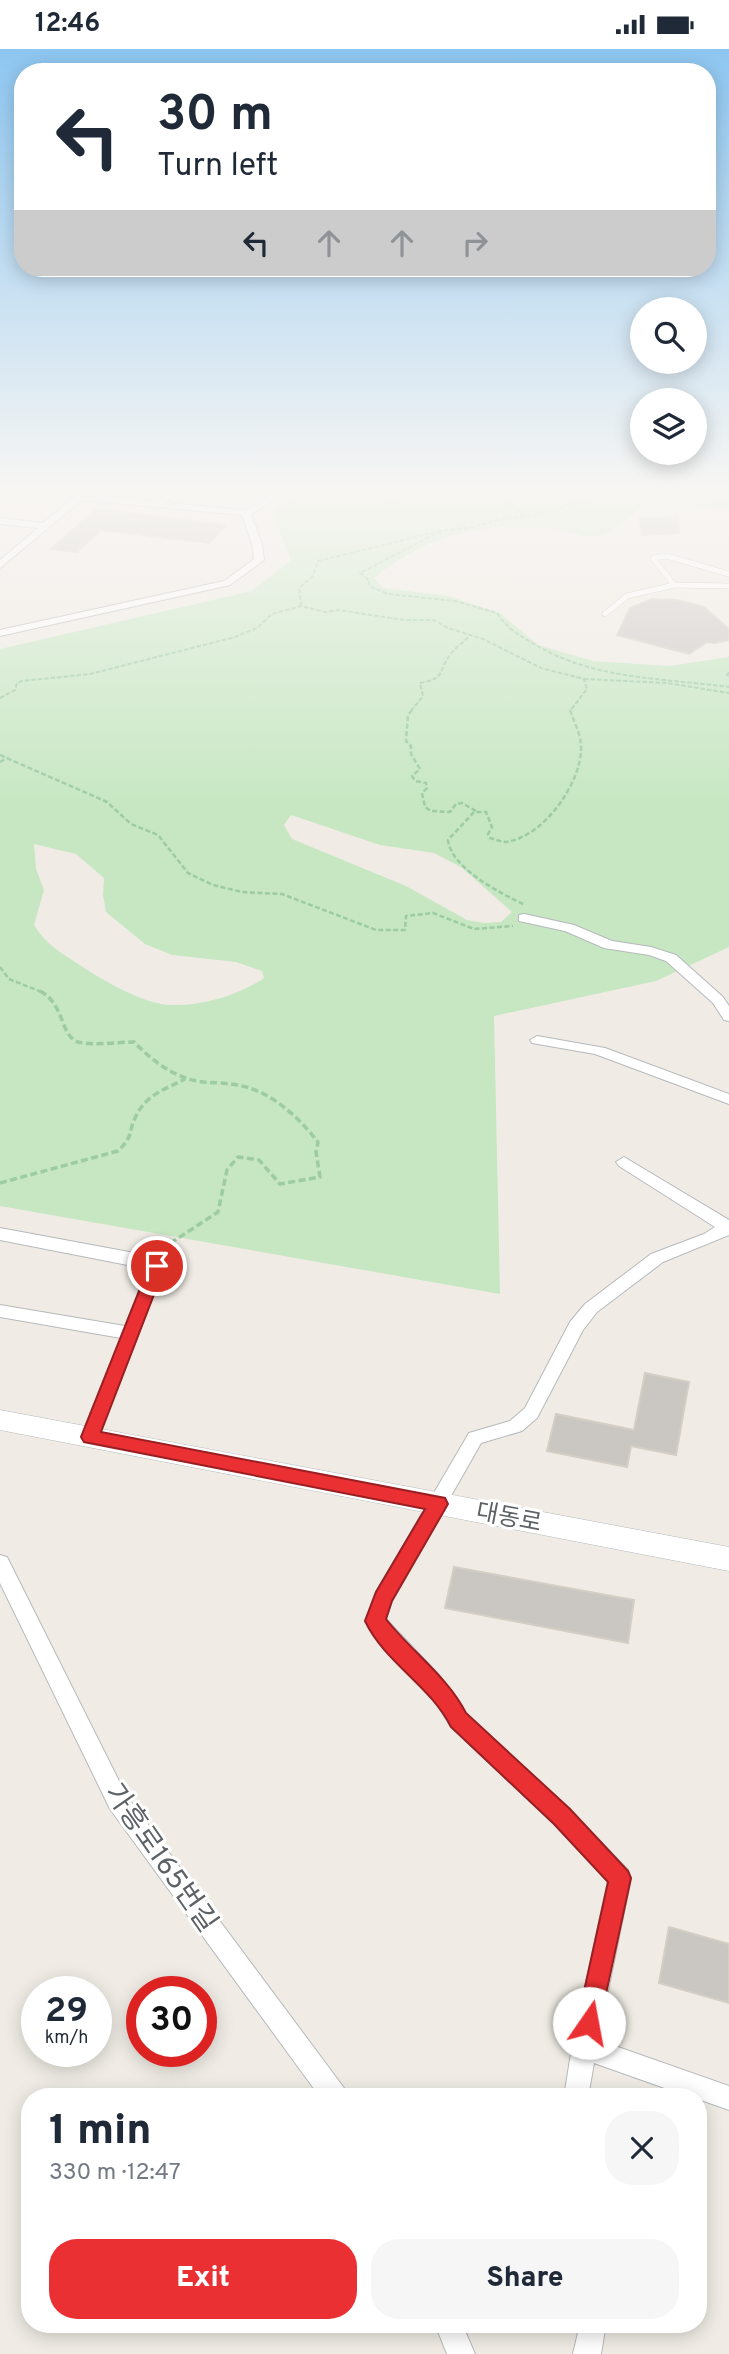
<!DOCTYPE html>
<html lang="en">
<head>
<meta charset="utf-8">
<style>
  body { margin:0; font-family:Overpass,"Noto Sans KR",sans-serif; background:#f6f6f7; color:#1f2937; height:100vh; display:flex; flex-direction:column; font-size:26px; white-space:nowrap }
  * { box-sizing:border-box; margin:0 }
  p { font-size:23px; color:#747a83 }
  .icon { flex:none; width:38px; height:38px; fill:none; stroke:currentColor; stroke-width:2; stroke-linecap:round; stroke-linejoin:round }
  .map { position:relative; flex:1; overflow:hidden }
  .details { position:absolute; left:21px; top:2039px; width:686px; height:245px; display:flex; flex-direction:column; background:#fff; border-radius:28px; box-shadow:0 4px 18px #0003 }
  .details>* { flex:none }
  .banner { position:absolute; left:14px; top:14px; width:702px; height:214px; border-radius:28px; box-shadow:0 4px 18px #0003; background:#fff; color:#1f2937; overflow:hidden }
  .fabs { position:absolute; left:630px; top:248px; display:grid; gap:14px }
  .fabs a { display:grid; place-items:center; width:77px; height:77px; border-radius:50%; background:#fff; box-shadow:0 4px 18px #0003; font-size:35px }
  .speed { position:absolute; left:21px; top:1927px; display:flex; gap:14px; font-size:35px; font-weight:700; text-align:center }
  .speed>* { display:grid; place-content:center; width:91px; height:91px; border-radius:50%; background:#fff; box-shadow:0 4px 18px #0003; line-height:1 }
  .speed small { font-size:18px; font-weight:400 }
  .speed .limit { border:10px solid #d22; background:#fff; color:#111 }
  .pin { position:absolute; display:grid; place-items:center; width:60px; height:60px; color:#fff; margin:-30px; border:4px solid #fff; border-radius:50%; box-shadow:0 2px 7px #0007 }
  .me { position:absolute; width:77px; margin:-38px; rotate:12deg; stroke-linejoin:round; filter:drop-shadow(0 0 5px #0008) }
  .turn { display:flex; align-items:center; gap:24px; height:147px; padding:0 28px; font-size:32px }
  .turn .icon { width:91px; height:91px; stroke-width:2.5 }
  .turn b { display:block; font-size:49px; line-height:60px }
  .lanes { display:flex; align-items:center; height:66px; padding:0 28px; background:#0003; justify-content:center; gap:35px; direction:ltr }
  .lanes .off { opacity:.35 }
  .round { display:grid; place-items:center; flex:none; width:74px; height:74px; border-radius:28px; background:#f6f6f7 }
  .head { display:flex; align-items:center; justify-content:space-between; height:119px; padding:0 28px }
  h1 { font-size:42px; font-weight:800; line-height:52px }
  .button { display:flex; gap:14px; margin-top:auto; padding:14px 28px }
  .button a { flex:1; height:80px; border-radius:28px; background:#eb3034; color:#fff; font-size:28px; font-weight:800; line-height:80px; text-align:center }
  .button a+a { background:#f6f6f7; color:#1f2937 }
  .status { display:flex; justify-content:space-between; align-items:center; height:49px; padding:0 35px; background:#fff; direction:ltr }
  .status svg { height:19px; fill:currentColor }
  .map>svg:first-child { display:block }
  .green { fill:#c6e7c2; fill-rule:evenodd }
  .building { fill:#cac7c3; stroke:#d4cec4; stroke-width:2 }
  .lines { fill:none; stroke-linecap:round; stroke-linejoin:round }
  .service-casing { stroke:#b6b9bc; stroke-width:6 }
  .minor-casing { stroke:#b6b9bc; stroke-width:2 }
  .secondary-casing { stroke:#b4b9bd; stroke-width:1 }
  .path-far2 { stroke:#9ccba4; stroke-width:2; stroke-dasharray:4.5 2; stroke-linecap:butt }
  .path-far1 { stroke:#9ccba4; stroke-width:2.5; stroke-dasharray:5 2.5; stroke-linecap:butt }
  .path { stroke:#9ccba4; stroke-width:3.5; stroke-dasharray:7 3.5; stroke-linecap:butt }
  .service { stroke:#fff; stroke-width:5 }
  .minor { fill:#fff; fill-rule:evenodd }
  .secondary { fill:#fff; fill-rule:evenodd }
  .route { fill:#eb3034; stroke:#991f22; stroke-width:2 }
  .labels { text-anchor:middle; stroke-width:6; stroke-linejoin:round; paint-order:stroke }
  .street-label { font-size:24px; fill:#5d6266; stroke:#fff }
  .near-street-label { font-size:28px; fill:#5d6266; stroke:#fff }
</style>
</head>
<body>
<div class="status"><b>12:46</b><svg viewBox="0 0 49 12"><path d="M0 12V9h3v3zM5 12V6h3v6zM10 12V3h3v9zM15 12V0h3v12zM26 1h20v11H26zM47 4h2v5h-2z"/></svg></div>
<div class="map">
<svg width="729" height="2305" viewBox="0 0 729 2305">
  <rect width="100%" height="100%" fill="#f0ece5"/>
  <!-- green -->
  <path class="green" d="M310,438H350L388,450L443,438H705L729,455V459L645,455C632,466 614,485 596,487C580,489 560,479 543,478C476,475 427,486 374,529L383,539L449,547L500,564L538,596L593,612L669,617L729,608V898L656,932L494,967L500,1245L0,1157V600L252,542L291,511L272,463ZM291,766L380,796L434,804L461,818L512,863L501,873L484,874L467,871L406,837L292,790L284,776ZM34,795L76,805L104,829L103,846L106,863L145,895L172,906L236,913L262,922L264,929C239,946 203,957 172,956C145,956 104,932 83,918C63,905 46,896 34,876L44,841L36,820Z"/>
  <!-- building -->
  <g class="building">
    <polygon points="96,460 226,476 209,494 101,481 77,503 51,500"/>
    <polygon points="678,468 679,484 642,486 639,469"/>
    <polygon points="652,550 677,551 704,558 729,580 729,591 714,594 707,593 689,605 617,586 630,559"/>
    <polygon points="645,1324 689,1333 676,1406 631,1397 627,1418 547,1402 556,1365 634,1381"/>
    <polygon points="454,1518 634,1551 628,1594 445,1559"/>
    <polygon points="669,1878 729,1895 729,1954 659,1934"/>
  </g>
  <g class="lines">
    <defs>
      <g id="service">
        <polyline points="674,536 729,537"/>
        <polyline points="605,565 627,547 674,536 653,509 667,507 729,525"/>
      </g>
      <g id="minor">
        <polygon points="0,438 5,438 0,441"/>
        <polygon points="86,438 93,440 87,446 157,453 171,438 180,438 166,454 245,461 287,438 297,438 251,465 262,495 264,511 230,536 0,587 0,581 224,532 254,510 252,495 242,466 82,451 0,519 0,511 38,479 0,475 0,469 43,474"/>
        <polygon points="524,865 574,876 612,892 651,898 676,906 723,948 729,957 729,972 724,971 713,954 666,912 649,906 604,899 565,882 519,872 519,866"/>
        <polygon points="537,987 605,999 729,1045 729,1055 595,1005 532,994 530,991"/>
        <polygon points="624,1108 729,1171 729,1186 663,1213 597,1263 583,1281 537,1369 522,1382 481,1394 392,1551 386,1570 438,1625 465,1664 570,1761 628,1821 631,1829 598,1991 729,2037 729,2061 698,2050 698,2048 690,2048 594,2014 588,2048 564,2048 572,1998 608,1832 554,1775 451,1678 434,1651 378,1590 365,1572 376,1543 469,1384 510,1372 525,1359 570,1273 585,1255 651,1205 704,1185 715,1178 619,1117 616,1113"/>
        <polygon points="0,1179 140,1205 163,1213 165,1217 96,1393 90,1395 84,1393 81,1388 121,1289 0,1268 0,1256 125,1277 148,1220 0,1191"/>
        <polygon points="0,1506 7,1508 126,1746 344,2039 347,2048 320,2048 110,1760 0,1534"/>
        <polygon points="435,2275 462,2275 475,2305 447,2305"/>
        <polygon points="580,2275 606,2275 601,2305 573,2305"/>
      </g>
      <polygon id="secondary" points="0,1361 729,1498 729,1522 0,1381"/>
    </defs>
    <!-- service casing -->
    <use href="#service" class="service-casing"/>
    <!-- minor casing -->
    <use href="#minor" class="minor-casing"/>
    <!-- secondary casing -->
    <use href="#secondary" class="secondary-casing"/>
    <!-- path-far2 -->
    <g class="path-far2">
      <path d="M431,438L442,446C471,442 505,441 523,468"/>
      <path d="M441,482L360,524L369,531V537L388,545L455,552L497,564C507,579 518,586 534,595C594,631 662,629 729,638"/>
      <polyline points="301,557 299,539 313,527 318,512 440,482 475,478 497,471 545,464 579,453 636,444"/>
      <polyline points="729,623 726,627 729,626"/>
      <polyline points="584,630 667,634 729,644"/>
      <polyline points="0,649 15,641 17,634 22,632 90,625 235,588 257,579 272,565 301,557 325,563 338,561 404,571 434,571 448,579 483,590 541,619 584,630 587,640 570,662"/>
      <path d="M411,662L423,647L420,634C447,629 437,623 450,606C455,598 464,594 470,586"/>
    </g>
    <!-- path-far1 -->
    <g class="path-far1">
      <polyline points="412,661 408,666 406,692 411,697 411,705 420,720 412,727 415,732 426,734 427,739 422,744 425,758 431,762 450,763 456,755 462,754 476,762"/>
      <polyline points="0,706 107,753 131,775 158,786 188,824 213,836 242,843 282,845 376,881 405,881 406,867 433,864 474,880 513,877"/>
      <polyline points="0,713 7,709"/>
      <path d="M523,855C500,844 451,819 448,791L474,763H486L492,778L488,785L490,789C494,790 501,793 506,793C543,788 579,737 581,702C582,686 574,674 570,661"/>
      <polyline points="0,918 9,930 44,944"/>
    </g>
    <!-- path -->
    <g class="path">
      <path d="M40,942C65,955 60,987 78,993C94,997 118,993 134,993C154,1013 174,1029 203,1033C217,1034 232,1034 246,1038C275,1046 300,1070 318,1093L316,1103L320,1128L280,1135L259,1111L238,1108L227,1121L218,1163L166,1197L164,1202"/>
      <path d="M0,1134L118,1102C135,1085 127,1085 136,1067C146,1046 165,1040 185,1030"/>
    </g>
    <!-- service -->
    <use href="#service" class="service"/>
    <!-- minor -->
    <use href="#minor" class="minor"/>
    <!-- secondary -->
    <use href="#secondary" class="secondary"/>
  </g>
  <!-- sky -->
  <linearGradient id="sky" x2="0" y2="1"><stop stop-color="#8dc6f1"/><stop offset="0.58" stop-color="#f8f6f3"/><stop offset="1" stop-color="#f8f6f3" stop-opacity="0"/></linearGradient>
  <rect width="729" height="761" fill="url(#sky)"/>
  <!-- route -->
  <path class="route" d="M157,1211L165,1217L101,1383L445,1449L448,1455L392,1552L386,1570C411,1602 448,1628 466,1664L570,1760L628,1822L631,1829L598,1982L589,1986L581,1982L577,1974L608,1833L554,1775L451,1678C431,1637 385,1614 365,1572L376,1543L425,1460L84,1393L81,1388L149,1217Z"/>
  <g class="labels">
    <!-- street labels -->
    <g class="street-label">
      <text transform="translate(509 1468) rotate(11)" y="8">대동로</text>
    </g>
    <!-- near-street labels -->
    <g class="near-street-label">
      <text transform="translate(162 1808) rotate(55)" y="10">가흥로165번길</text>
    </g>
  </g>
</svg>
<div class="fabs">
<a><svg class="icon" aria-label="search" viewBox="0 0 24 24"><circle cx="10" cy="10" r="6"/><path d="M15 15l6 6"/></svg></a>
<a><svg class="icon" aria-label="layers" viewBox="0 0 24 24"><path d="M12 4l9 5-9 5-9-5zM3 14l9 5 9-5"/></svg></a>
</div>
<div class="speed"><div>29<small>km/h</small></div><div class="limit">30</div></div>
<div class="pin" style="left:157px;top:1217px;background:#d93025"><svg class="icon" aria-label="arrive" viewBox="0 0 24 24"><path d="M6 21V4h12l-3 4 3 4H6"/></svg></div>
<svg class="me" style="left:589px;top:1974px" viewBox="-20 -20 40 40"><circle r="19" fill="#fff"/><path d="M0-13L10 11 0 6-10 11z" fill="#eb3034"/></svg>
<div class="banner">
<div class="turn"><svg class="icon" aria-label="left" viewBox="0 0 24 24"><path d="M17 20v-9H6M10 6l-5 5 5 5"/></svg><div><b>30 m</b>Turn left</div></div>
<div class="lanes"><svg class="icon" aria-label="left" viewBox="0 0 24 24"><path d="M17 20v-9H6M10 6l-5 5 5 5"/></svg><svg class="icon off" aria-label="ahead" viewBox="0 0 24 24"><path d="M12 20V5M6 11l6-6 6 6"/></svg><svg class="icon off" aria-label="ahead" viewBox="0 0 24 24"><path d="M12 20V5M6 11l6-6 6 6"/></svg><svg class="icon off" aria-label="right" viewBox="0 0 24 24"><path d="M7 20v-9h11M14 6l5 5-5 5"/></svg></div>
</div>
<section class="details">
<div class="head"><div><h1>1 min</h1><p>330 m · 12:47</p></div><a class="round"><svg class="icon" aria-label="close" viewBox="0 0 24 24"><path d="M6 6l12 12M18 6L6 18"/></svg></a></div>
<div class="button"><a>Exit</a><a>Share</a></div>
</section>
</div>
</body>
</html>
